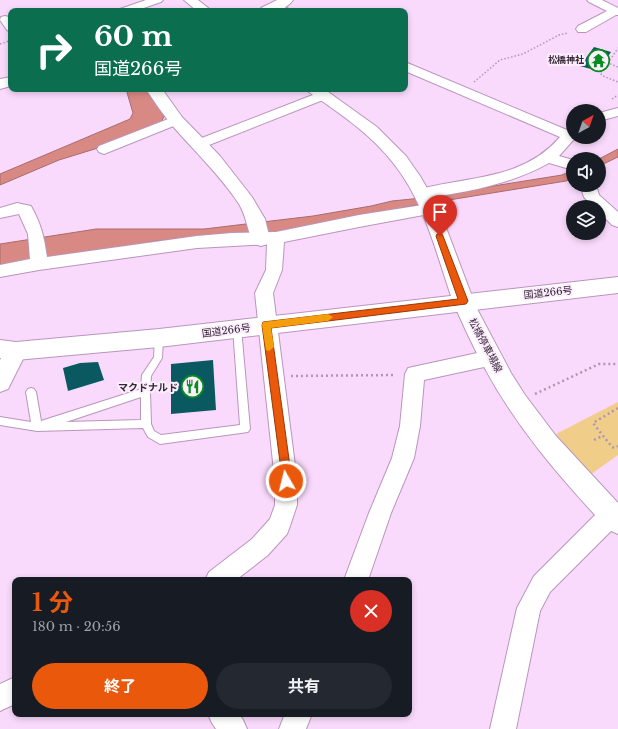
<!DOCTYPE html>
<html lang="ja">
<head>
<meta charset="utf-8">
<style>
  body { margin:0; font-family:"Libre Baskerville","Noto Sans JP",serif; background:#242831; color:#f1f3f6; height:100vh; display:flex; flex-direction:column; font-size:15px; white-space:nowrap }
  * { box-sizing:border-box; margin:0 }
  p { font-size:13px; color:#9ea1a6 }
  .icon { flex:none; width:22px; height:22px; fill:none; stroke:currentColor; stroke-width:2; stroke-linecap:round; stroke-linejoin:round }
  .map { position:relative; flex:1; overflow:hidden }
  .sheet { position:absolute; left:12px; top:577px; width:400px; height:140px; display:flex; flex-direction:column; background:#171b24; border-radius:8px; box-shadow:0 2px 6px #0003 }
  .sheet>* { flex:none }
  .hud { position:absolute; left:8px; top:8px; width:400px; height:84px; border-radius:8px; box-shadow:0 2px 6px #0003; background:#0b6e4f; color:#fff; overflow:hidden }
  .needle { width:26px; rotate:40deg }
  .fabs { position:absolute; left:566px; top:104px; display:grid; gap:8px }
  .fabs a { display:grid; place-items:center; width:40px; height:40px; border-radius:50%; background:#171b24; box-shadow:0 2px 6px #0003; font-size:20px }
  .pin { position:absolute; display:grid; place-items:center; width:34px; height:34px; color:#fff; margin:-41px -17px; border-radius:50% 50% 50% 0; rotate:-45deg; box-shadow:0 0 4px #0007 }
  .pin .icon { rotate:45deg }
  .me { position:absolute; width:44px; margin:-22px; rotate:352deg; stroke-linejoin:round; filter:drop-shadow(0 0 3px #0008) }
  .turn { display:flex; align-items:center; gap:14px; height:84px; padding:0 20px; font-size:18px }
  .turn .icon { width:52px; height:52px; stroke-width:2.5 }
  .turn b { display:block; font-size:28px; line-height:34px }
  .round { display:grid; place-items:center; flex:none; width:42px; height:42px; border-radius:21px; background:#242831 }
  .headline { display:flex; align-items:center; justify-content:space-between; height:68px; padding:0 20px }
  h1 { font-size:24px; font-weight:700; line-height:30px; color:#ea580c }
  .cta { display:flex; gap:8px; margin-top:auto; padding:8px 20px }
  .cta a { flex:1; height:46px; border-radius:24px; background:#ea580c; color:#fff; font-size:16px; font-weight:700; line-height:46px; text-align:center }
  .cta a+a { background:#242831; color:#f1f3f6 }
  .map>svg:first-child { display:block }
  .green { fill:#f0ce8a }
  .water { fill:#d98984; stroke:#a86c6d }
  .building { fill:#0a5960 }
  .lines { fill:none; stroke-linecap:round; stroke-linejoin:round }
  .lane-casing { stroke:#b995bc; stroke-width:2 }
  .street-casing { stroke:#b995bc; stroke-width:2 }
  .secondary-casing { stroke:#b995bc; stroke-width:2 }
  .highway-casing { stroke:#b995bc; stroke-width:2 }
  .path-far1 { stroke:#b096b1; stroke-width:1.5; stroke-dasharray:1.5 2; stroke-linecap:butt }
  .path { stroke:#b096b1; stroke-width:2.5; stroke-dasharray:2 3; stroke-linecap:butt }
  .lane { fill:#fff; fill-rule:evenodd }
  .street { fill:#fff; fill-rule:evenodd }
  .secondary { fill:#fff; fill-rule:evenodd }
  .highway { fill:#fff; fill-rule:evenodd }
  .route { fill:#ea580c; stroke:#983908 }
  .slow { fill:#f59e0b }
  .labels { text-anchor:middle; stroke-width:4; stroke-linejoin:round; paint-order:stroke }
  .far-poi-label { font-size:9px; font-weight:bold; fill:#362737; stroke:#fdeefe; text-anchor:end }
  .street-label { font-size:10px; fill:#362737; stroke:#fdeefe }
  .poi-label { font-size:10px; font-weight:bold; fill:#362737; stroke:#fdeefe; text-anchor:end }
</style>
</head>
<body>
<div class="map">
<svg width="618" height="729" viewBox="0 0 618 729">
  <rect width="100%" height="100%" fill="#fadafc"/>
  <!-- green -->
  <polygon class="green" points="618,402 618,455 590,475 556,434"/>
  <!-- water -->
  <g class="water">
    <polygon points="126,89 148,89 163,112 164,117 161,122 111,144 59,160 0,185 0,174 130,119 133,113"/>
    <polygon points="618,149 618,157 599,166 599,159"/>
    <polygon points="573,170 573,178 566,181 412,206 314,226 268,234 208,236 157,241 0,266 0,244 96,229 204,229 313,216 371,206 392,201 412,199 562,175"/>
  </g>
  <!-- building -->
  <g class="building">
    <polygon points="594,47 611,52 598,71 580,66"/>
    <polygon points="213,360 216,410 171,414 171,364"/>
    <polygon points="98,362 104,380 68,391 63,368 80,363"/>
  </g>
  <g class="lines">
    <defs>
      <path id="lane" d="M237,325L241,328L250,429L248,432L160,444L148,437L143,428L37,431L0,425V417L31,422L26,392L28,389L31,388L34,389L36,392L41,421L141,389L142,375L154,357L155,338L156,335H162L163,338L162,358L151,376L150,392L151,424L154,431L161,435L240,425L233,328ZM141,397V420L66,422Z"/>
      <g id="street">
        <polygon points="146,0 163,0 161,2 135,11 118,11 120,9"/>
        <polygon points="587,0 602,0 618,8 618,15 616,15 586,32 578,32 576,29 578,26 607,11 589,2"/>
        <path d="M275,3L289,9L291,11C283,11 275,13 269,6L271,4Z"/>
        <polygon points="5,16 9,17 11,19 11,32 7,30 0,20 1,17"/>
        <path d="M405,62L567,130L573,128V137H576L559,156L573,160V170L549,163C510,185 466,192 422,199L417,198L414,194L417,190C467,176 522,181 560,137L405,71Z"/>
        <polygon points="323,91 328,92 330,95 328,98 204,147 199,148 194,147 192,144 194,141"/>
        <polygon points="618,108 618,116 599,121 599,113"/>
        <polygon points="176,116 181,117 183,120 181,123 109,152 104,154 99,152 97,149 99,146"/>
        <polygon points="580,185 596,185 599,195 618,212 618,227 612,225 599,212 599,207 593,207 584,197"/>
        <path d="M17,203L31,206C41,224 44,236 47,257L197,236L232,233L276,232L359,215L429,204L435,205L437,209L435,213L429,214L359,227L284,242L282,270L273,293L297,481V505L290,526L287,534L268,555L236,580H205L209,572L252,539L270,519L275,505V481L255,293L266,270L267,244L197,248L39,270L0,277V265L30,259L28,234L19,214L0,218V208Z"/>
        <polygon points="491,350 498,352 500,358 498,364 424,380 420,426 414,458 391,513 368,580 344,580 369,513 392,458 400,426 405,374 408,368"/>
        <polygon points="612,503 618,506 618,524 550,592 540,611 516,729 490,729 517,608 534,576 604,506"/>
        <polygon points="15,677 15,704 0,711 0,684"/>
        <polygon points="208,714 239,714 243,720 247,729 216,729 212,723"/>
        <polygon points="285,714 312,714 306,729 279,729"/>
      </g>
      <g id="secondary">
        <polygon points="184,0 198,0 212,11 197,11"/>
        <path d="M277,0H293C286,11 271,11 259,11L261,8Z"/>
        <polygon points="11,77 11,86 0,89 0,79"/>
        <path d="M146,89H162L182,117L220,156L252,197L265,219L270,239L268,244L261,246L254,244C247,231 247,217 239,204C220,175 194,151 171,124C162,113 154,101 146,89Z"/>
        <path d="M306,89H324L331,94L377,127L406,156L420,176L439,209L476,307L511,373L525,395L556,436L618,503V534L609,530C561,479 516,427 483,365C472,344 461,321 452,299C436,253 425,203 394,164C371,134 339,113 309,92Z"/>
        <polygon points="16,342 24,345 27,351 8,389 0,392 0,360 8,345"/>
      </g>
      <polygon id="highway" points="618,277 618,293 159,347 16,360 0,358 0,340 16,342 159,329"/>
    </defs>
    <!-- lane casing -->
    <use href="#lane" class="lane-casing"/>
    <!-- street casing -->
    <use href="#street" class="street-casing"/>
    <!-- secondary casing -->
    <use href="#secondary" class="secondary-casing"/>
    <!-- highway casing -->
    <use href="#highway" class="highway-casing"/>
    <!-- path-far1 -->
    <g class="path-far1">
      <polyline points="0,44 9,41"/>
      <polyline points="608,63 618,48"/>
      <polyline points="618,67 608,63 600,73 603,76 618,82"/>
      <polyline points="474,82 500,60 523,54 559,35 568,33"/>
      <polyline points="612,99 618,95"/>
    </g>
    <!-- path -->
    <g class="path">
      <polyline points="291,376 396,375"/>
      <polyline points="535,394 599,364 618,364"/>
      <polyline points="618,408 593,423 612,447 615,448 618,446"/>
      <polyline points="594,440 602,436"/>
    </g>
    <!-- lane -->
    <use href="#lane" class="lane"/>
    <!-- street -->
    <use href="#street" class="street"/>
    <!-- secondary -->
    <use href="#secondary" class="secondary"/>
    <!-- highway -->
    <use href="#highway" class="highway"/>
  </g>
  <!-- route -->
  <polygon class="route" points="437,234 442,234 443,236 468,301 466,304 271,328 292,481 290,485 286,486 283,485 262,325 263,322 458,299 436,236"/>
  <!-- slow -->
  <polygon class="slow" points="328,314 333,317 328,321 271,328 274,347 269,351 266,350 262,325 263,322"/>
  <!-- icons -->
  <defs>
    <symbol id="temple-ring" viewBox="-11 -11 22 22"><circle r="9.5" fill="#fdeefe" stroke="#058e1d" stroke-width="1.5"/><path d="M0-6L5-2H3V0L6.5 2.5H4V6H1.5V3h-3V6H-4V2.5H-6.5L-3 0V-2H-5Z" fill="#058e1d"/></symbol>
    <symbol id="restaurant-ring" viewBox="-11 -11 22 22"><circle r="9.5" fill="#fdeefe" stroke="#058e1d" stroke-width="1.5"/><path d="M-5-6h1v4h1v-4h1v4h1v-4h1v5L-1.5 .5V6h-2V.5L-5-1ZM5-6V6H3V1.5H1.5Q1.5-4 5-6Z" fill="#058e1d"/></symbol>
  </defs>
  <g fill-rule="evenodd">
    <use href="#temple-ring" x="586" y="48" width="25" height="25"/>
    <use href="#restaurant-ring" x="180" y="374" width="25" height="25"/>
  </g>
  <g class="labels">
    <!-- far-poi labels -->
    <g class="far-poi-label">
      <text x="584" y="63">松橋神社</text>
    </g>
    <!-- street labels -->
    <g class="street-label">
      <text transform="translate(548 292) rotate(-6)" y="4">国道266号</text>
      <text transform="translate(226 330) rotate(-7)" y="4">国道266号</text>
      <text transform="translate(486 345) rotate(62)" y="4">松橋停車場線</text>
    </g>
    <!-- poi labels -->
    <g class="poi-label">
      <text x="178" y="391">マクドナルド</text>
    </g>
  </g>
</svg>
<div class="fabs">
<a><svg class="needle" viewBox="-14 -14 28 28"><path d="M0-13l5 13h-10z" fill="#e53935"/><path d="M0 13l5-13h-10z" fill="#9ea1a6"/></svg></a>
<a><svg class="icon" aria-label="sound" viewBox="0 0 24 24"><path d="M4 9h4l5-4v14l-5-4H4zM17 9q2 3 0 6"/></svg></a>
<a><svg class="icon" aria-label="layers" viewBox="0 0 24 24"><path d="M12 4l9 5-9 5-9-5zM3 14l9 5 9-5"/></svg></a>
</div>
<div class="pin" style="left:440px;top:236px;background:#d93025"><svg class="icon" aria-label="arrive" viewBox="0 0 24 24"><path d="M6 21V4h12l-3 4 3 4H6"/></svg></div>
<svg class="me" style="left:286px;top:481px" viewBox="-20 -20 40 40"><circle r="17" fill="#ea580c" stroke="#fff" stroke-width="3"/><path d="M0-11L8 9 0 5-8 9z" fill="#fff"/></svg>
<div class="hud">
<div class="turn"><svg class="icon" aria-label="right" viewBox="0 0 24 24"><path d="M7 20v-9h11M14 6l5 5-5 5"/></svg><div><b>60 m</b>国道266号</div></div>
</div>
<section class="sheet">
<div class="headline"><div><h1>1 分</h1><p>180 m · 20:56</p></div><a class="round" style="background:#d93025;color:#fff"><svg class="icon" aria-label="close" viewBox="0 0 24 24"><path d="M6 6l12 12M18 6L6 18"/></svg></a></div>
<div class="cta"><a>終了</a><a>共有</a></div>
</section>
</div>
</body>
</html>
